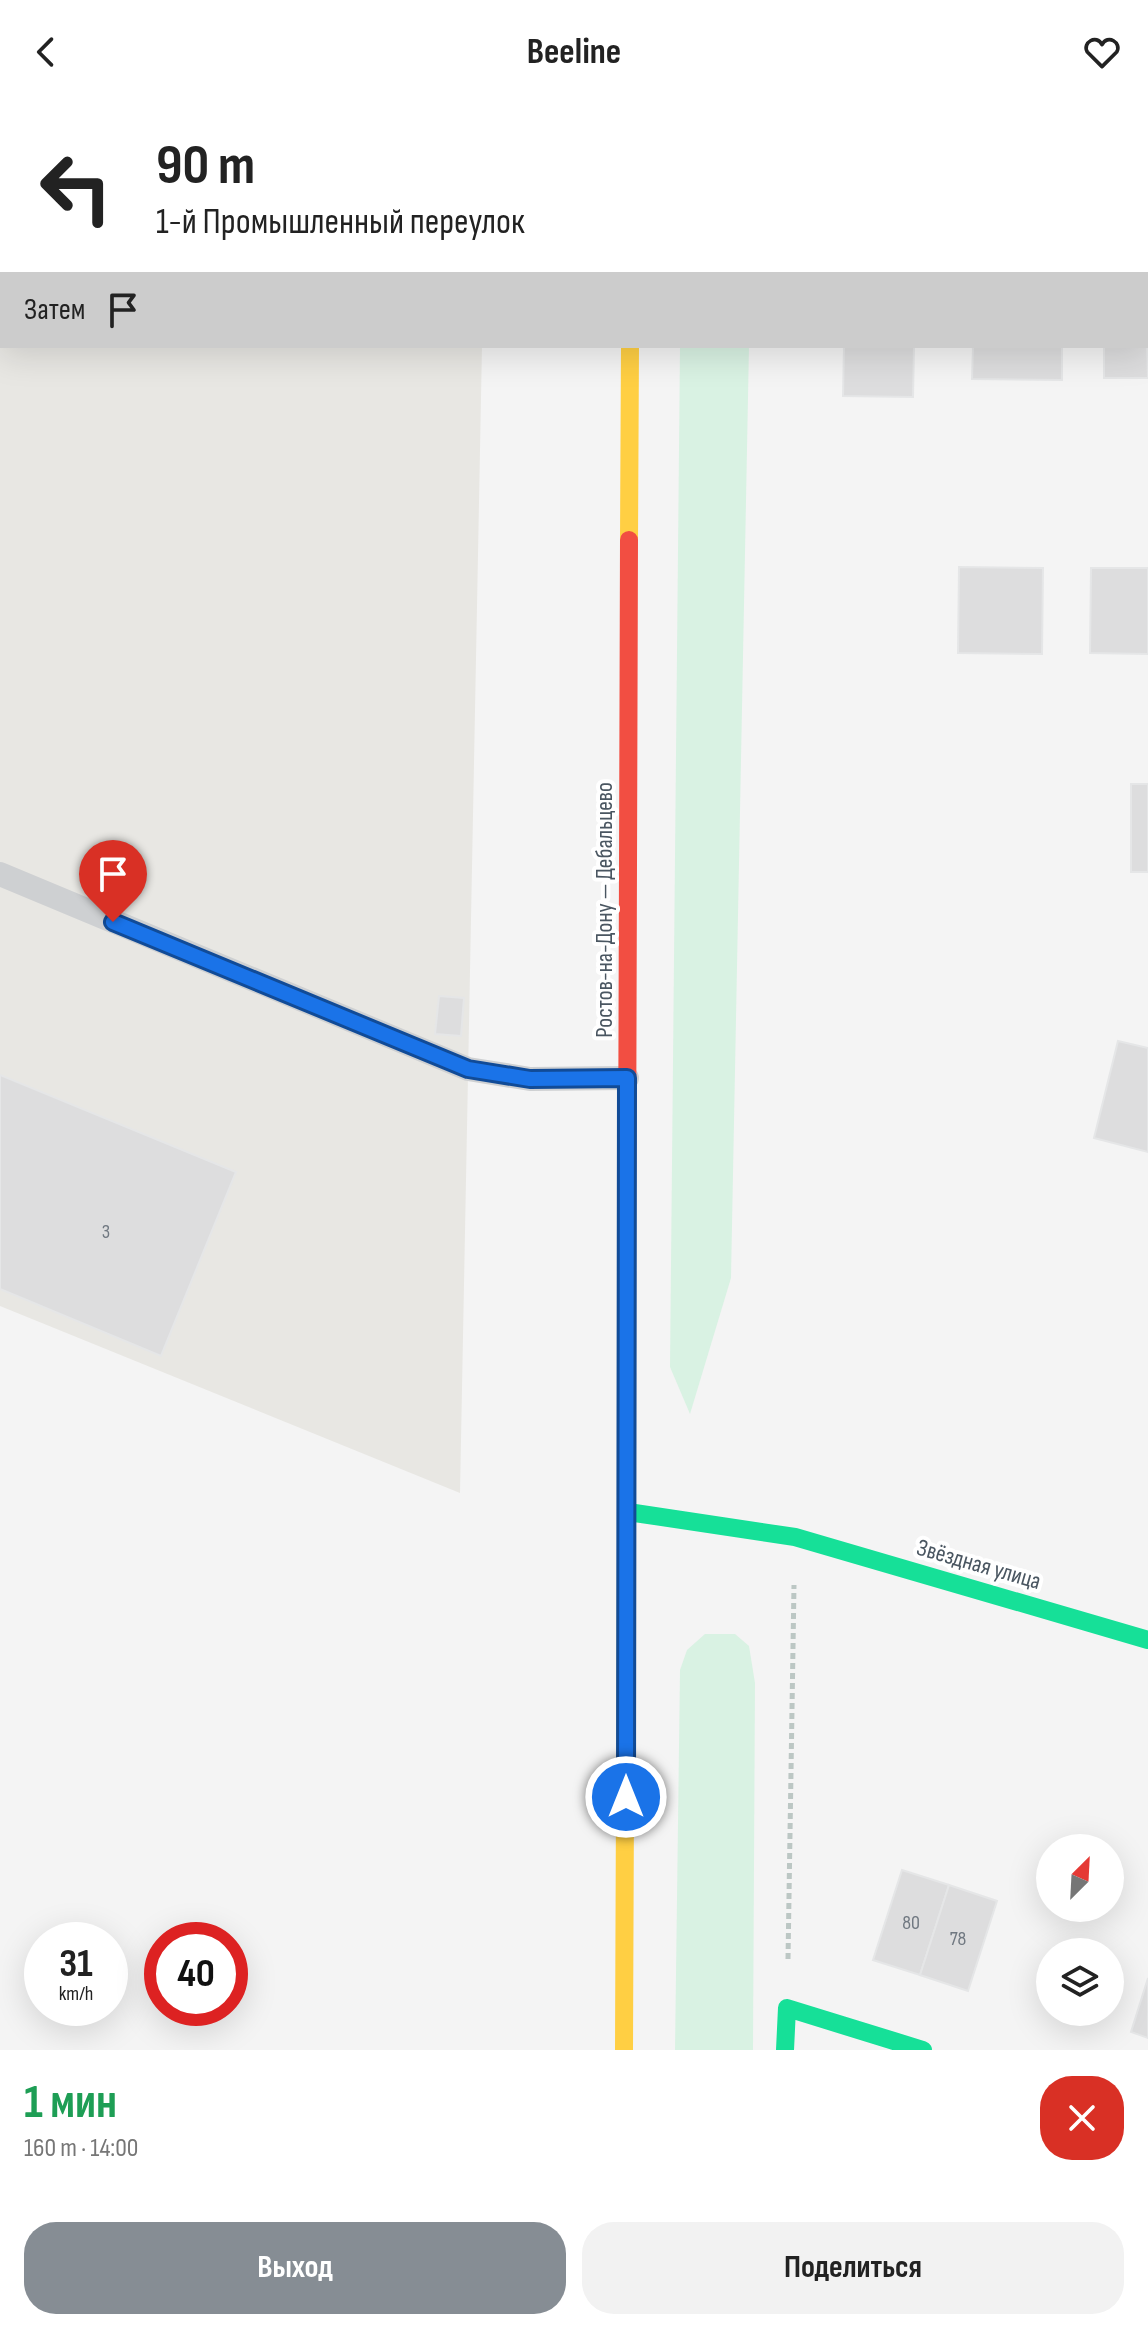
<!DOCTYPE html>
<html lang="ru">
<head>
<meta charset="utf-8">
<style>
  body { margin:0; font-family:"Sofia Sans Condensed",sans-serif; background:#f2f2f2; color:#222; height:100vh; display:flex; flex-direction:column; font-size:30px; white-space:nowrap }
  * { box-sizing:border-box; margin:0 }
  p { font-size:26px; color:#767676 }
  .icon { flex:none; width:44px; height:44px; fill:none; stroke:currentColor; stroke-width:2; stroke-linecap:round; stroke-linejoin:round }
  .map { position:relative; height:1946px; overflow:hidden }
  .sheet { display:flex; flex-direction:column; background:#fff; flex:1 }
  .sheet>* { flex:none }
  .hud { position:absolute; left:0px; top:0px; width:1148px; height:244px; box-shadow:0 8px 32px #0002; background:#fff; color:#222; overflow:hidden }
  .needle { width:52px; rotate:24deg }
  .fabs { position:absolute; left:1036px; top:1730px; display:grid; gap:16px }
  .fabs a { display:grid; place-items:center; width:88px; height:88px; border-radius:50%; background:#fff; box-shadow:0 8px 32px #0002; font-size:40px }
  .speed { position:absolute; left:24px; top:1818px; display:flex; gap:16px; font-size:40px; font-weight:700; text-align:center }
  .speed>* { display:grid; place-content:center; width:104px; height:104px; border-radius:50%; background:#fff; box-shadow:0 8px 32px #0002; line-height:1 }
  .speed small { font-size:20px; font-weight:400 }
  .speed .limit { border:12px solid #d22; background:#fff; color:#111 }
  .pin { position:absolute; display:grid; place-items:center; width:68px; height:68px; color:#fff; margin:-82px -34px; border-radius:50% 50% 50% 0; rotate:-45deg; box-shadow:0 0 8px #0007 }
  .pin .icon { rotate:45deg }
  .me { position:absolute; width:88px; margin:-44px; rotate:0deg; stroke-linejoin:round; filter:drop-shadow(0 0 6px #0008) }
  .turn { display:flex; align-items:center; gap:28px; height:168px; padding:0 24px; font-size:36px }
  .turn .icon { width:104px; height:104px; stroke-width:2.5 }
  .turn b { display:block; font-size:56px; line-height:68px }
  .then { display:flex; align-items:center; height:76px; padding:0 24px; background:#0003; gap:16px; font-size:30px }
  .round { display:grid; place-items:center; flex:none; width:84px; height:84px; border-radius:32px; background:#f2f2f2 }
  .head { display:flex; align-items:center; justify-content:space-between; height:136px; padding:0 24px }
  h1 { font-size:48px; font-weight:700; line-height:60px; color:#1e9e55 }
  .action { display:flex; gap:16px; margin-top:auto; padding:16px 24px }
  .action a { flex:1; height:92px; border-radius:32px; background:#868d94; color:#fff; font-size:32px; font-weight:700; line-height:92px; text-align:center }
  .action a+a { background:#f2f2f2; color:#222 }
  header { display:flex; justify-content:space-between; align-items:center; height:104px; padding:0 24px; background:#fff; font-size:36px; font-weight:700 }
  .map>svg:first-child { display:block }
  .commercial { fill:#e8e7e3 }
  .green { fill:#d9f2e3 }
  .building { fill:#ddddde; stroke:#e5e6e7; stroke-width:2 }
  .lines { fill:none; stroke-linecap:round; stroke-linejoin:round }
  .path { stroke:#bcc7c4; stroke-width:5; stroke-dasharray:6 4; stroke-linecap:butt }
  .lane { stroke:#ced0d2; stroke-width:24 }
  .fast { stroke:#16e098; stroke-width:18 }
  .slow { stroke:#ffcf43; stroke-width:18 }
  .jam { stroke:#f24e42; stroke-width:18 }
  .route-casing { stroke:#114b97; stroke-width:20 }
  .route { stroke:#1a73e8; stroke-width:14 }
  .labels { text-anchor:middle; stroke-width:8; stroke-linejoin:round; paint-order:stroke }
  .number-label { font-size:20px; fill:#707881 }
  .street-label { font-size:24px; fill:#4a5661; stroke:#fff }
</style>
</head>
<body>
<header><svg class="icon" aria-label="back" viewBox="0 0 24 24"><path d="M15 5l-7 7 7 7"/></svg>Beeline<svg class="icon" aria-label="heart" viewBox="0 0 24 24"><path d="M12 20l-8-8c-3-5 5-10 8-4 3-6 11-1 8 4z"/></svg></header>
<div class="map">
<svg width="1148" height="1946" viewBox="0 0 1148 1946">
  <rect width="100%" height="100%" fill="#f4f4f4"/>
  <!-- commercial -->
  <polygon class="commercial" points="0,0 487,0 2,2 2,242 482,242 460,1389 0,1202"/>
  <!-- green -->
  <g class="green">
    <polygon points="680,242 749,242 731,1174 690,1310 670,1263"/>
    <polygon points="705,1530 735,1530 749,1542 755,1579 753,1946 675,1946 680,1566 687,1546"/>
  </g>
  <!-- building -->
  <g class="building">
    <rect x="842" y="0" width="76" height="2"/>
    <rect x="990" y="0" width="75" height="2"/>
    <polygon points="1104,0 1148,0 1148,94 1146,2"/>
    <polygon points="1146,191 1148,274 1104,274 1104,242 1146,242"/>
    <polygon points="844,242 914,242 913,293 843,292"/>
    <polygon points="973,242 1062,242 1062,276 972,275"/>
    <polygon points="959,463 1043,464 1042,550 958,549"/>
    <polygon points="1091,464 1148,464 1148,550 1090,549"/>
    <rect x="1131" y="680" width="17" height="88"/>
    <polygon points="439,892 464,894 461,932 435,930"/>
    <polygon points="1118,937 1148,944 1148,1048 1094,1034"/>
    <polygon points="0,971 236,1068 161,1252 0,1185"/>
    <polygon points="902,1766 949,1781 920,1871 873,1856"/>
    <polygon points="949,1781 997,1797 968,1887 920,1871"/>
    <polygon points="1148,1874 1148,1934 1131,1928"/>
  </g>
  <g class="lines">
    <!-- path -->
    <polyline class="path" points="788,1855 794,1481"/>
    <!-- lane -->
    <polyline class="lane" points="0,770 468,965 530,975 627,974"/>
    <!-- fast -->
    <g class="fast">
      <polyline points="631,0 631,2"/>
      <polyline points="628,1408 795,1433 1148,1536"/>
      <polyline points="626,1444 627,1088"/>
      <polyline points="785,1946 787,1904 923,1946"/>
    </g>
    <!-- slow -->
    <g class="slow">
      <polyline points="629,436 630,242"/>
      <polyline points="624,1946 626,1444"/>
    </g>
    <!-- jam -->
    <polyline class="jam" points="627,1088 629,436"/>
  </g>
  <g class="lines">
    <defs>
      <polyline id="route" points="113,818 468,965 530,975 627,974 626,1693"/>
    </defs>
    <!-- route casing -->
    <use href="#route" class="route-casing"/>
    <!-- route -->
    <use href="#route" class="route"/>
  </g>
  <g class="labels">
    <!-- number labels -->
    <g class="number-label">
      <text x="106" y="1134">3</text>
      <text x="911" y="1825">80</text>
      <text x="958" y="1841">78</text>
    </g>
    <!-- street labels -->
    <g class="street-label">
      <text transform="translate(604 806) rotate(-90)" y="8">Ростов-на-Дону — Дебальцево</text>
      <text transform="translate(979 1460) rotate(16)" y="8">Звёздная улица</text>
    </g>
  </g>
</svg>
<div class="fabs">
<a><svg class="needle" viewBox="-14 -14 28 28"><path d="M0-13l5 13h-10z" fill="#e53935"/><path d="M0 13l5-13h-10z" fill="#767676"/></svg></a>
<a><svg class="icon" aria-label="layers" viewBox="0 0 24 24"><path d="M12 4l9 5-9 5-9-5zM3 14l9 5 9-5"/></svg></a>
</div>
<div class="speed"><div>31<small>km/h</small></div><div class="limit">40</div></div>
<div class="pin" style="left:113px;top:818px;background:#d93025"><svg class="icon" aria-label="arrive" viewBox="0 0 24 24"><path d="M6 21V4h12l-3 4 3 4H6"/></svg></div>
<svg class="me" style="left:626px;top:1693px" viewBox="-20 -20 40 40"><circle r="17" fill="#1a73e8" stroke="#fff" stroke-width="3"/><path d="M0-11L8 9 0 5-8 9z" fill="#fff"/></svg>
<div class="hud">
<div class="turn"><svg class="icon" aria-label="left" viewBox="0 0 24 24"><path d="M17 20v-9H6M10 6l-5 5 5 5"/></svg><div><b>90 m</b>1-й Промышленный переулок</div></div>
<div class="then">Затем<svg class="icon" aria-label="arrive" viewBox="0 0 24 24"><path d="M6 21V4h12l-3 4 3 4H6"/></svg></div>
</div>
</div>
<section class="sheet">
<div class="head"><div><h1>1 мин</h1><p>160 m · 14:00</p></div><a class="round" style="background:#d93025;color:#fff"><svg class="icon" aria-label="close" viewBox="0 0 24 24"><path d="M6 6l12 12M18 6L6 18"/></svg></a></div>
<div class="action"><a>Выход</a><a>Поделиться</a></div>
</section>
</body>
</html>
